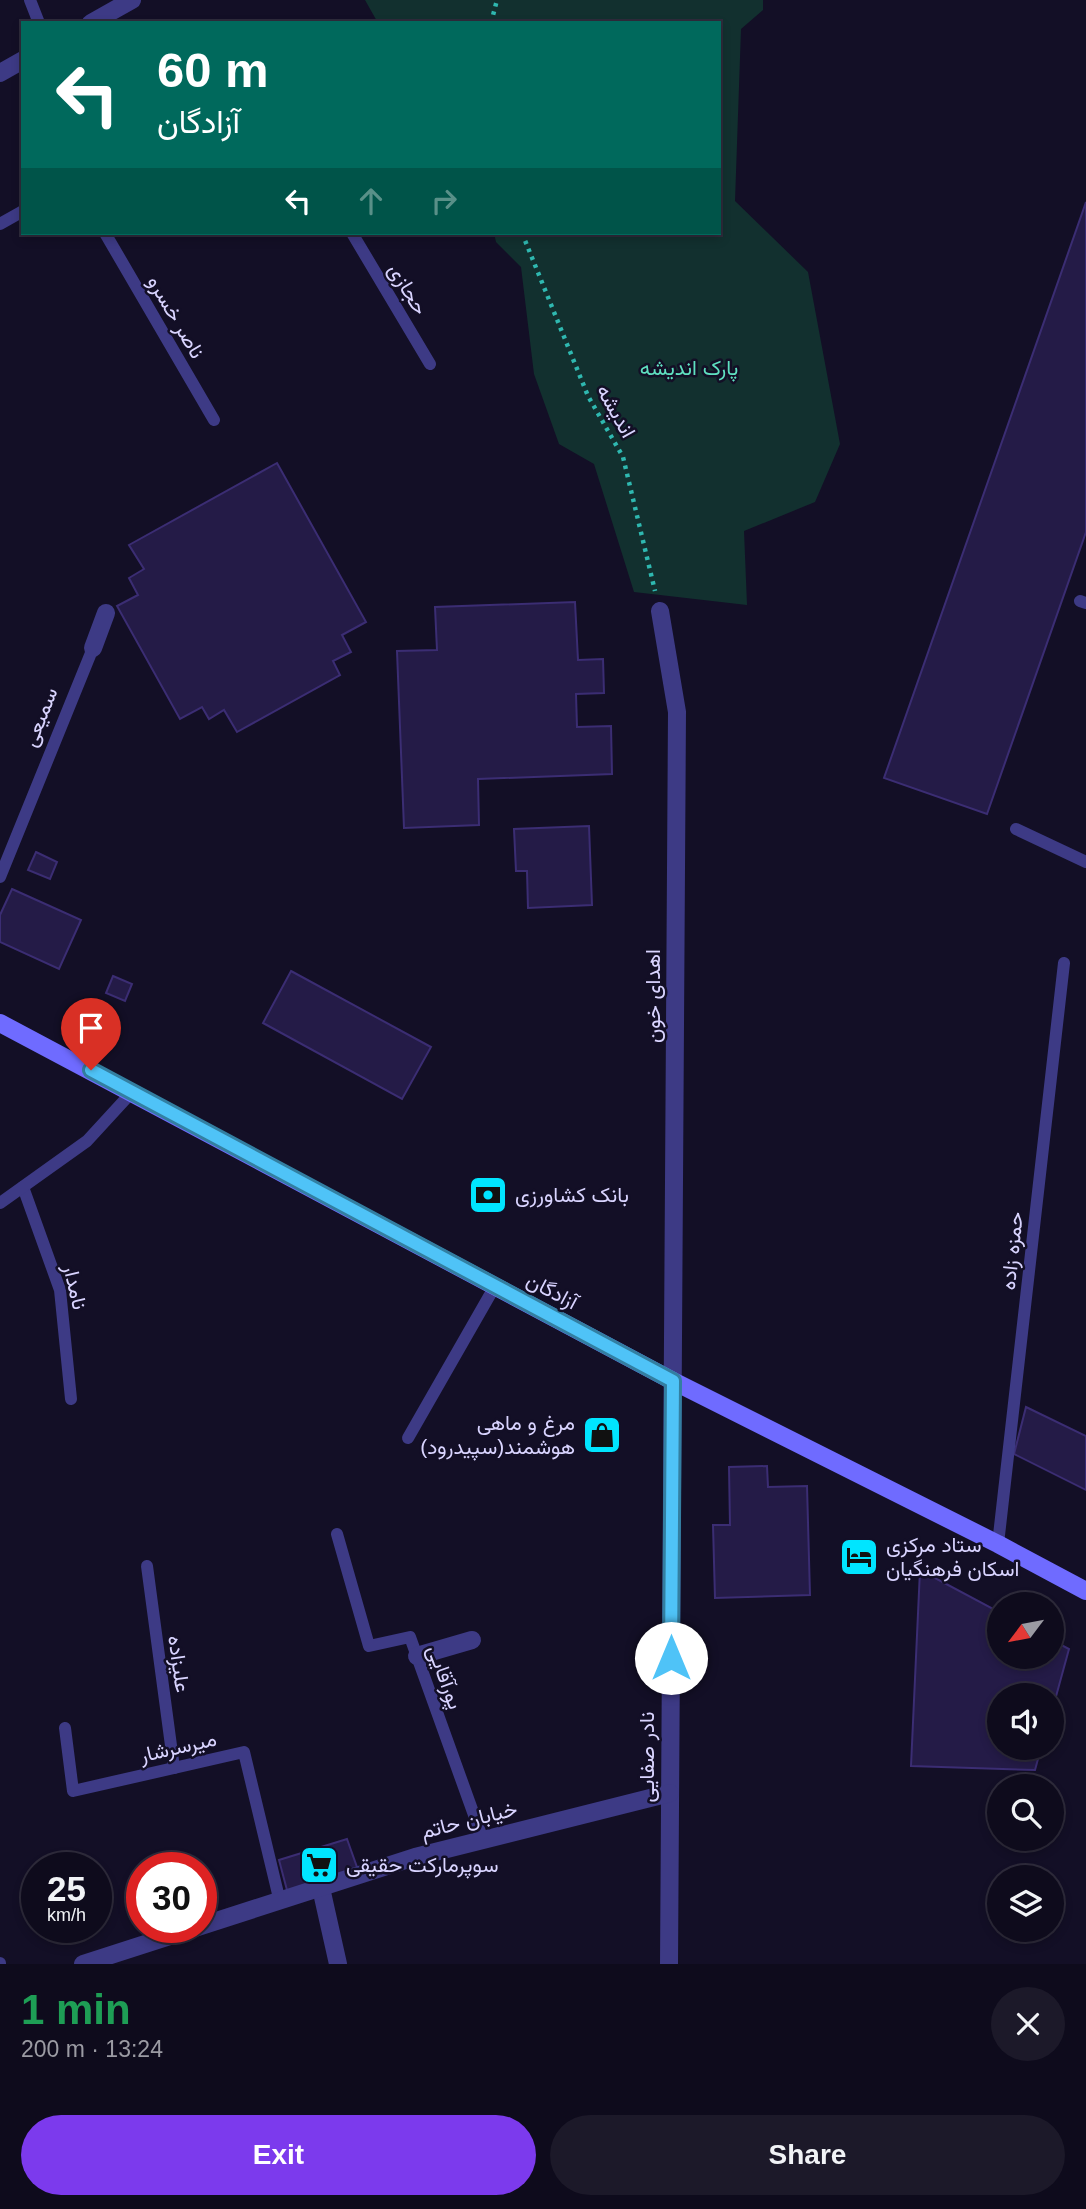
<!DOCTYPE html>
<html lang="en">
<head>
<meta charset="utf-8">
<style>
  body { margin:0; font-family:Helvetica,Vazirmatn,sans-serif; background:#1c1929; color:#f1f3f6; height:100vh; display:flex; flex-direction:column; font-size:26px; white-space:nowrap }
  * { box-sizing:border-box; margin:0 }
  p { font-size:23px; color:#9b9ba3 }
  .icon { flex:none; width:38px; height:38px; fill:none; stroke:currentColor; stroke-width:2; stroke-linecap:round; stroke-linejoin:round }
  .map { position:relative; height:1964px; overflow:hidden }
  .details { display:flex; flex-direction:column; background:#0e0b1c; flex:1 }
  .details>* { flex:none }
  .top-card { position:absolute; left:21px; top:21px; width:700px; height:214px; border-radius:0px; box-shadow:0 4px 10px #0003,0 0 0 2px #2e2b3b; background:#00695c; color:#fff; overflow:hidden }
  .needle { width:46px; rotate:238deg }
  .fabs { position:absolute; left:987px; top:1592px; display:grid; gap:14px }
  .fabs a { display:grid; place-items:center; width:77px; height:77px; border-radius:50%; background:#0e0b1c; box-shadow:0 4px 10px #0003,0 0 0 2px #2e2b3b; font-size:35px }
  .speed { position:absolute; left:21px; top:1852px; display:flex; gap:14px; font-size:35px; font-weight:700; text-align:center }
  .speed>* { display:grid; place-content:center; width:91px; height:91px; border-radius:50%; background:#0e0b1c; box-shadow:0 4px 10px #0003,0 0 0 2px #2e2b3b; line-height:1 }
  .speed small { font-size:18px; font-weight:400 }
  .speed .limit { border:10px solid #d22; background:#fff; color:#111 }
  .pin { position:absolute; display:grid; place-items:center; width:60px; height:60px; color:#fff; margin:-72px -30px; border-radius:50% 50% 50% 0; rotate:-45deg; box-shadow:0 0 7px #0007 }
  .pin .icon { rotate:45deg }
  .me { position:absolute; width:77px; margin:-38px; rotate:0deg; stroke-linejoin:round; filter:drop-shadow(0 0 5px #0008) }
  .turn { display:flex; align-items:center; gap:24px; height:147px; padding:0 21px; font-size:32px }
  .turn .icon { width:91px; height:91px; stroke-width:2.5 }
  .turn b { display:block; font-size:49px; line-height:60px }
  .lanes { display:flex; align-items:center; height:66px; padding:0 21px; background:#0003; justify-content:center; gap:35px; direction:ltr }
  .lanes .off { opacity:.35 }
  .round { display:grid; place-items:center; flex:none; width:74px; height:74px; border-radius:37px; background:#1c1929 }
  .head { display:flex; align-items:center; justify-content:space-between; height:119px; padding:0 21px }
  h1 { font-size:42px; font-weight:800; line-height:52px; color:#1e9e55 }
  .button { display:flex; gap:14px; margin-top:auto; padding:14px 21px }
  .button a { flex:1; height:80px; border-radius:42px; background:#7c3aed; color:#fff; font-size:28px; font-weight:800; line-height:80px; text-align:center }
  .button a+a { background:#1c1929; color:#f1f3f6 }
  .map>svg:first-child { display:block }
  .green { fill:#12302f }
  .building { fill:#241b47; stroke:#3b2d73; stroke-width:2 }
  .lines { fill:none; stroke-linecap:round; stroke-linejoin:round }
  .path { stroke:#2fb8b0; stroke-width:4.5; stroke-dasharray:3.5 5; stroke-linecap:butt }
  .service { stroke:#3d3a85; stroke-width:12 }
  .minor { stroke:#3d3a85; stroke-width:18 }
  .secondary { stroke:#6f6bff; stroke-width:18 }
  .route-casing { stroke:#337fa1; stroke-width:18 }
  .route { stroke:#4fc3f7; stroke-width:12 }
  .labels { text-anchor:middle; stroke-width:5; stroke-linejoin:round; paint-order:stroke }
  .street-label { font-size:21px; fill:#d9d4ff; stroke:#130f26 }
  .park-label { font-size:21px; fill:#5fe0c0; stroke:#130f26 }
  .poi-label { font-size:21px; fill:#d9d4ff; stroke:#130f26; text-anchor:start }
</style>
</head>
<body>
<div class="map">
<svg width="1086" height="1964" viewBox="0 0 1086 1964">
  <rect width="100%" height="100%" fill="#130f26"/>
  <!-- green -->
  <polygon class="green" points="365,0 763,0 763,10 741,29 735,201 808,272 840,444 815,502 744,531 747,605 634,592 594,464 559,444 534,374 521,267 496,242 494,233 719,233 719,23 378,23"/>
  <!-- building -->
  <g class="building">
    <polygon points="1086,202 1086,532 987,814 884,778"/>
    <polygon points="277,463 366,622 342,635 351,652 333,661 340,675 237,732 224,710 209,719 202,707 180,719 117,606 138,595 129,578 144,569 129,545"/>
    <polygon points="575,602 578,660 603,659 604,693 576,694 577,727 611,726 612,774 478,779 479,825 404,828 397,651 437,650 435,607"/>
    <polygon points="589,826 592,905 528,908 527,871 516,871 514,829"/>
    <polygon points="36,852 57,862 50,879 28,870"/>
    <polygon points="12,889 81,920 59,969 0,942 0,915"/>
    <polygon points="291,971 431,1047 402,1099 263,1023"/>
    <polygon points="113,976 132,984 125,1001 106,993"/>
    <polygon points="1026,1407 1086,1436 1086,1490 1014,1454"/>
    <polygon points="767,1466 768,1487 807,1486 810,1595 715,1598 713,1525 730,1525 729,1467"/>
    <polygon points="920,1570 999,1612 999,1657 1052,1657 1052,1640 1069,1649 1052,1711 1052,1696 999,1696 999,1748 1041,1748 1035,1770 911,1766"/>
    <polygon points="347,1839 358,1870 288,1894 279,1860"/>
  </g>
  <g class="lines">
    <!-- path -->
    <g class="path">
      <polyline points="491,23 497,0"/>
      <polyline points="522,233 588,396 623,457 655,591"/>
    </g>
    <!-- service -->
    <g class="service">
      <polyline points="30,0 39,23"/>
      <polyline points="0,224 23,211"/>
      <polyline points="105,233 214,420"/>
      <polyline points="352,233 430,364"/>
      <polyline points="1080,601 1086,603"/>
      <polyline points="1016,829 1086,862"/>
      <polyline points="0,877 93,648"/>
      <polyline points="23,1187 60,1290 71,1399"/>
      <polyline points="0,1203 87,1141 132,1092"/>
      <polyline points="408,1438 495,1286"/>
      <polyline points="337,1534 369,1646 410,1637 483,1840"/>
      <polyline points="998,1544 1064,963"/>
      <polyline points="147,1566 174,1768"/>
      <polyline points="65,1728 73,1791 244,1752 280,1902"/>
      <polyline points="0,1963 0,1964"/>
    </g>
    <!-- minor -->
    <g class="minor">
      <polyline points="91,23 132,0"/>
      <polyline points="0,73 23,60"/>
      <polyline points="660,611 677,712 669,1964"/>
      <polyline points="93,648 106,613"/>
      <polyline points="417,1656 472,1640"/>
      <polyline points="321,1888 338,1964"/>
      <polyline points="83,1964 415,1857 670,1793"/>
    </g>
    <!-- secondary -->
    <polyline class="secondary" points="0,1023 673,1381 998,1544 1086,1591"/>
  </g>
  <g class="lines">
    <defs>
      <polyline id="route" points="91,1070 673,1381 671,1658"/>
    </defs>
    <!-- route casing -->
    <use href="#route" class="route-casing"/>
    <!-- route -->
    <use href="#route" class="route"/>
  </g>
  <!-- icons -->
  <defs>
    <symbol id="bank-square" viewBox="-11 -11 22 22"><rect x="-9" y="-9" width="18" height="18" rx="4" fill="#00e5ff" stroke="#130f26"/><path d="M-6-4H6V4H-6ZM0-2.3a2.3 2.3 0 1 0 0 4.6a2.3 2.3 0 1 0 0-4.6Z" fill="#111"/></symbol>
    <symbol id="shop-square" viewBox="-11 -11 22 22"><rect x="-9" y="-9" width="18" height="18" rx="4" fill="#00e5ff" stroke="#130f26"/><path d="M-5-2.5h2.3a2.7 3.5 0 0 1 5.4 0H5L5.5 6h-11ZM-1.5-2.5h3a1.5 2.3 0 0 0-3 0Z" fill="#111"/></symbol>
    <symbol id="hotel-square" viewBox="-11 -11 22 22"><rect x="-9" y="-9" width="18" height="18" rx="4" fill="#00e5ff" stroke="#130f26"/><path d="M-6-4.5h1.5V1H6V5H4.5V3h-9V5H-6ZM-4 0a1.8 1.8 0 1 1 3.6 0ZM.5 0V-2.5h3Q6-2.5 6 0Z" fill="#111"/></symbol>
    <symbol id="supermarket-square" viewBox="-11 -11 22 22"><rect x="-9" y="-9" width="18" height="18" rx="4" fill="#00e5ff" stroke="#130f26"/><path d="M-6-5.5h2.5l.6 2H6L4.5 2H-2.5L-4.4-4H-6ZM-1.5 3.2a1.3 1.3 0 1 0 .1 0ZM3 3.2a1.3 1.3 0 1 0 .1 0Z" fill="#111"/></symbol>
  </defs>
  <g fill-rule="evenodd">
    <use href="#bank-square" x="466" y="1173" width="44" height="44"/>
    <use href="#shop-square" x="580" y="1413" width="44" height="44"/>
    <use href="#hotel-square" x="837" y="1535" width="44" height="44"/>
    <use href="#supermarket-square" x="297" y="1843" width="44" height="44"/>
  </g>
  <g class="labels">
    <!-- street labels -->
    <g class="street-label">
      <text transform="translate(408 289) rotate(59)" y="7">حجازی</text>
      <text transform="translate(176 317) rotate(60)" y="7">ناصر خسرو</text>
      <text transform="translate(616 411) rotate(61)" y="7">اندیشه</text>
      <text transform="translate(40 717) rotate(-68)" y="7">سمیعی</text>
      <text transform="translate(653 996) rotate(-90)" y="7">اهدای خون</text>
      <text transform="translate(1012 1251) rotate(-84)" y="7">حمزه زاده</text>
      <text transform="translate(75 1287) rotate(77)" y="7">نامدار</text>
      <text transform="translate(552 1291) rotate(28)" y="7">آزادگان</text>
      <text transform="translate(179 1664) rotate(82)" y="7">علیزاده</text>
      <text transform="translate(445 1677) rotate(70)" y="7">پورآقایی</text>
      <text transform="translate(178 1747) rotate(-13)" y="7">میرسرشار</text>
      <text transform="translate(647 1757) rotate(-90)" y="7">نادر صفایی</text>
      <text transform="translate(469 1820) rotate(-14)" y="7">خیابان حاتم</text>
    </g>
    <!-- park labels -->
    <g class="park-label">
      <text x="689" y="375">پارک اندیشه</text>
    </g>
    <!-- poi labels -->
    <g class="poi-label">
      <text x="515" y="1202">بانک کشاورزی</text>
      <text x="575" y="1430" text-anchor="end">مرغ و ماهی<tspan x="575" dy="24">هوشمند(سپیدرود)</tspan></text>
      <text x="886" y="1552">ستاد مرکزی<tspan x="886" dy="24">اسکان فرهنگیان</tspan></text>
      <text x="346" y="1872">سوپرمارکت حقیقی</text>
    </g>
  </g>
</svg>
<div class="fabs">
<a><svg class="needle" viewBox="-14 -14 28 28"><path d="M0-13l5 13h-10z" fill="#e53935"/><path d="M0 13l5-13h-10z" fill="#9b9ba3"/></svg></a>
<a><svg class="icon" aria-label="sound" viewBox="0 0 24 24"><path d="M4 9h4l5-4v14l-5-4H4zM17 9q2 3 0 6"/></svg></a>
<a><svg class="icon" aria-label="search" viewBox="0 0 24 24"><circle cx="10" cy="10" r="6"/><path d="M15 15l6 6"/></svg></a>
<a><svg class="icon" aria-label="layers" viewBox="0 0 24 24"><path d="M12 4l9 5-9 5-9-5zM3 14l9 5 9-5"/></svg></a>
</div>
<div class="speed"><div>25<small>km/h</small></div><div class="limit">30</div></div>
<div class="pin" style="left:91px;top:1070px;background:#d93025"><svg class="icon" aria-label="arrive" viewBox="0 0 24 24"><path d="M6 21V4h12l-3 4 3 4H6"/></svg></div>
<svg class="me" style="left:671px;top:1658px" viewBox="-20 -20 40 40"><circle r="19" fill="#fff"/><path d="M0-13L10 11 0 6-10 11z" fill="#4fc3f7"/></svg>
<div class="top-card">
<div class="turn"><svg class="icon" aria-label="left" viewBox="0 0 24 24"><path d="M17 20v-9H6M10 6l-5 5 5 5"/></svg><div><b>60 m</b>آزادگان</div></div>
<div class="lanes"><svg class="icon" aria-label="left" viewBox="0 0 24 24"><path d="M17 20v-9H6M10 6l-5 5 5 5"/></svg><svg class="icon off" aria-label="ahead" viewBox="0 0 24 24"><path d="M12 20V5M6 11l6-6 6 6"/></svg><svg class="icon off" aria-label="right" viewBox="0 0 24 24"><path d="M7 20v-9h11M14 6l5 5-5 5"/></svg></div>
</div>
</div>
<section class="details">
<div class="head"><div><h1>1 min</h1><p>200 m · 13:24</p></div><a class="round"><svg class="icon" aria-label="close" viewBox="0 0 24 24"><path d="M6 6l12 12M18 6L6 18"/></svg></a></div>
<div class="button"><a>Exit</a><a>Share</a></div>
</section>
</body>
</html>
